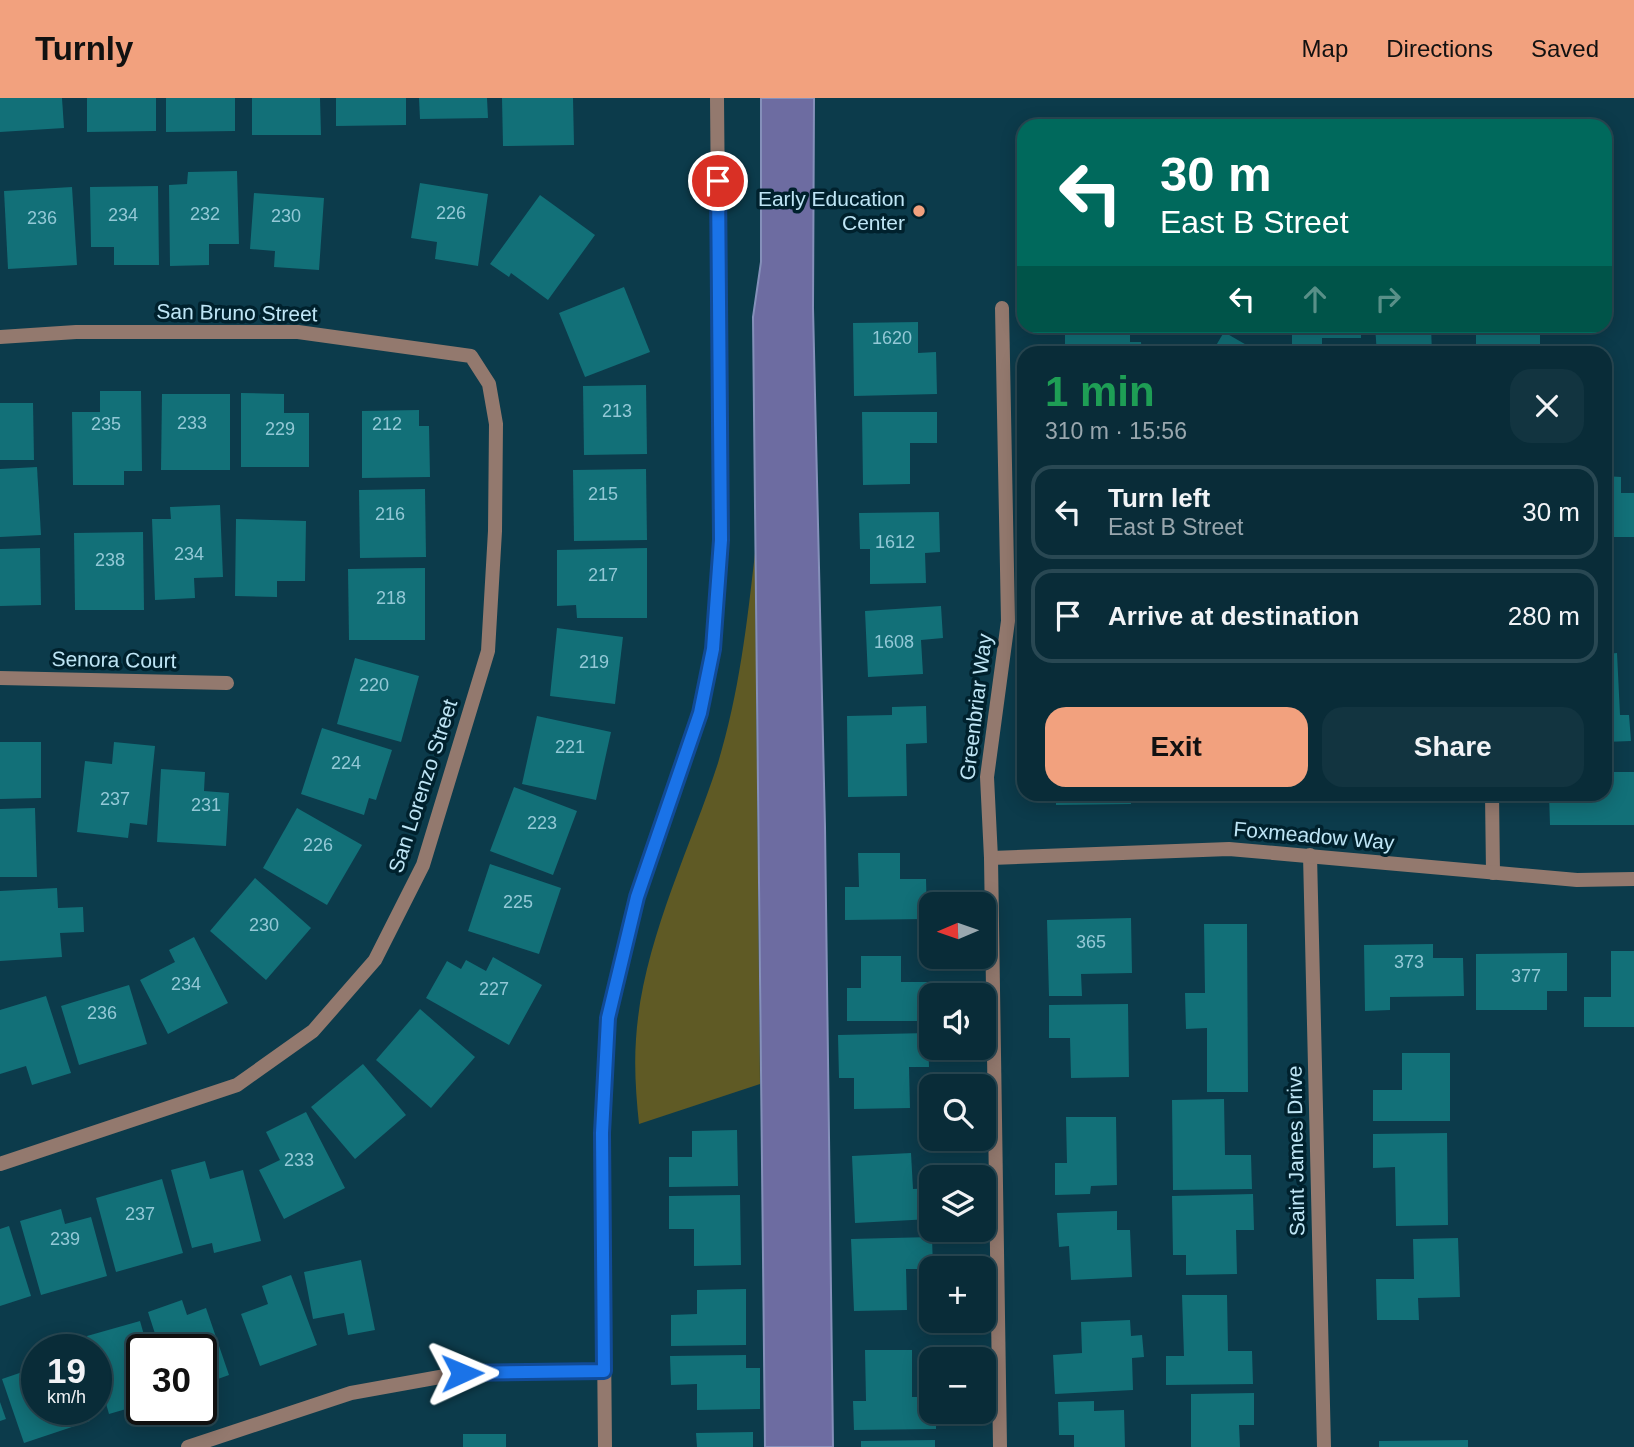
<!DOCTYPE html>
<html lang="en">
<head>
<meta charset="utf-8">
<style>
  body { margin:0; font-family:Helvetica,sans-serif; background:#123440; color:#f1f3f6; height:100vh; display:flex; flex-direction:column; font-size:26px; white-space:nowrap }
  * { box-sizing:border-box; margin:0 }
  p { font-size:23px; color:#99a7ae }
  .icon { flex:none; width:38px; height:38px; fill:none; stroke:currentColor; stroke-width:2; stroke-linecap:round; stroke-linejoin:round }
  .map { position:relative; flex:1; overflow:hidden }
  .panel { position:absolute; left:1017px; top:248px; width:595px; height:455px; display:flex; flex-direction:column; background:#092c38; border-radius:21px; box-shadow:0 4px 18px #0003,0 0 0 2px #294853 }
  .panel>* { flex:none }
  .guide { position:absolute; left:1017px; top:21px; width:595px; height:214px; border-radius:21px; box-shadow:0 4px 18px #0003,0 0 0 2px #294853; background:#00695c; color:#fff; overflow:hidden }
  .needle { width:46px; rotate:268deg }
  .tools { position:absolute; left:919px; top:794px; display:grid; gap:14px }
  .tools a { display:grid; place-items:center; width:77px; height:77px; border-radius:14px; background:#092c38; box-shadow:0 4px 18px #0003,0 0 0 2px #294853; font-size:35px }
  .speed { position:absolute; left:21px; top:1236px; display:flex; gap:14px; font-size:35px; font-weight:700; text-align:center }
  .speed>* { display:grid; place-content:center; width:91px; height:91px; border-radius:50%; background:#092c38; box-shadow:0 4px 18px #0003,0 0 0 2px #294853; line-height:1 }
  .speed small { font-size:18px; font-weight:400 }
  .speed .limit { border:4px solid #111; border-radius:10px; background:#fff; color:#111 }
  .pin { position:absolute; display:grid; place-items:center; width:60px; height:60px; color:#fff; margin:-30px; border:4px solid #fff; border-radius:50%; box-shadow:0 2px 7px #0007 }
  .me { position:absolute; width:77px; margin:-38px; rotate:89deg; stroke-linejoin:round; filter:drop-shadow(0 0 5px #0008) }
  .turn { display:flex; align-items:center; gap:24px; height:147px; padding:0 28px; font-size:32px }
  .turn .icon { width:91px; height:91px; stroke-width:2.5 }
  .turn b { display:block; font-size:49px; line-height:60px }
  .lanes { display:flex; align-items:center; height:66px; padding:0 28px; background:#0003; justify-content:center; gap:35px; direction:ltr }
  .lanes .off { opacity:.35 }
  .round { display:grid; place-items:center; flex:none; width:74px; height:74px; border-radius:21px; background:#123440 }
  .head { display:flex; align-items:center; justify-content:space-between; height:119px; padding:0 28px }
  h1 { font-size:42px; font-weight:700; line-height:52px; color:#1e9e55 }
  .action { display:flex; gap:14px; margin-top:auto; padding:14px 28px }
  .action a { flex:1; height:80px; border-radius:21px; background:#f2a17e; color:#111; font-size:28px; font-weight:700; line-height:80px; text-align:center }
  .action a+a { background:#123440; color:#f1f3f6 }
  ul { padding:0; list-style:none }
  li { display:flex; align-items:center; gap:21px; height:94px; margin:0 14px 10px; padding:0 14px; border:4px solid #294853; border-radius:21px }
  li div { flex:1 }
  li b { display:block; font-size:26px }
  li em { font-style:normal }
  header { display:flex; align-items:center; gap:42px; box-sizing:border-box; height:98px; padding:0 35px; background:#f2a17e; color:#111 }
  header strong { font-size:33px }
  nav { display:flex; gap:38px; margin-inline-start:auto; font-size:24px }
  .map>svg:first-child { display:block }
  .green { fill:#5f5a25 }
  .water { fill:#6d6ca1; stroke:#8590ba; stroke-width:2 }
  .building { fill:#127078 }
  .lines { fill:none; stroke-linecap:round; stroke-linejoin:round }
  .minor { stroke:#93796e; stroke-width:14 }
  .route-casing { stroke:#114b97; stroke-width:18 }
  .route { stroke:#1a73e8; stroke-width:12 }
  .poi-dot { fill:#f2a17e; stroke:#00212d; stroke-width:2.5 }
  .labels { text-anchor:middle; stroke-width:7; stroke-linejoin:round; paint-order:stroke }
  .number-label { font-size:18px; fill:#93c8d6 }
  .poi-label { font-size:21px; fill:#bee5f5; stroke:#00212d; text-anchor:end }
  .street-label { font-size:21px; fill:#bee5f5; stroke:#00212d }
</style>
</head>
<body>
<header>
<strong>Turnly</strong>
<nav><a>Map</a><a>Directions</a><a>Saved</a></nav>
</header>
<div class="map">
<svg width="1634" height="1349" viewBox="0 0 1634 1349">
  <rect width="100%" height="100%" fill="#0c3b4b"/>
  <!-- green -->
  <path class="green" d="M755,455L760,986L639,1026C636,997 634,969 636,941C642,846 689,754 718,665C739,596 747,526 755,455Z"/>
  <!-- water -->
  <polygon class="water" points="761,0 814,0 813,210 825,729 833,1349 765,1349 753,219 761,164"/>
  <!-- building -->
  <g class="building">
    <polygon points="0,0 62,0 64,30 0,34"/>
    <polygon points="87,0 156,0 156,33 87,34"/>
    <polygon points="166,0 235,0 235,33 166,34"/>
    <polygon points="252,0 320,0 321,37 252,37"/>
    <polygon points="336,0 406,0 406,27 336,28"/>
    <polygon points="419,0 487,0 488,20 420,21"/>
    <polygon points="502,0 573,0 574,47 503,48"/>
    <polygon points="237,73 239,146 209,146 209,167 170,168 169,87 187,86 188,74"/>
    <polygon points="420,85 488,96 478,168 435,161 437,144 411,140"/>
    <polygon points="158,88 159,167 114,167 114,149 91,149 90,89"/>
    <polygon points="72,89 77,167 8,171 4,93"/>
    <polygon points="254,95 324,100 319,172 274,169 275,153 250,151"/>
    <polygon points="540,97 595,137 548,202 511,175 509,179 490,166"/>
    <polygon points="624,189 650,254 585,279 559,215"/>
    <polygon points="918,224 918,255 936,254 937,296 854,298 853,225"/>
    <polygon points="1065,228 1130,228 1130,244 1141,244 1142,256 1065,256"/>
    <polygon points="1292,228 1361,228 1361,240 1322,240 1322,256 1292,256"/>
    <polygon points="1375,228 1431,228 1432,256 1377,256"/>
    <rect x="1476" y="228" width="64" height="26"/>
    <polygon points="1224,234 1262,256 1211,256"/>
    <polygon points="646,287 647,356 584,357 583,288"/>
    <polygon points="100,293 141,293 142,373 124,373 124,387 73,387 72,314 100,314"/>
    <polygon points="241,295 284,296 284,315 309,315 309,369 241,369"/>
    <polygon points="162,296 230,296 230,372 161,372"/>
    <polygon points="0,305 33,305 34,362 0,362"/>
    <polygon points="419,312 419,328 429,328 430,379 362,380 362,313"/>
    <polygon points="862,314 937,314 937,345 910,345 910,386 863,387"/>
    <polygon points="37,369 41,437 0,439 0,371"/>
    <polygon points="646,371 647,442 574,443 573,372"/>
    <polygon points="1605,378 1621,379 1621,395 1634,395 1634,439 1605,439"/>
    <polygon points="425,391 426,459 360,460 359,392"/>
    <polygon points="220,407 223,479 194,480 195,500 155,502 152,421 171,421 170,409"/>
    <polygon points="939,414 940,454 925,455 926,485 870,486 870,451 860,451 859,415"/>
    <polygon points="236,421 306,423 305,483 277,483 277,499 235,498"/>
    <polygon points="143,434 144,512 75,512 74,435"/>
    <polygon points="40,450 41,507 0,508 0,451"/>
    <polygon points="647,450 647,520 577,520 576,507 557,508 557,452"/>
    <polygon points="425,470 425,542 349,542 348,471"/>
    <polygon points="941,508 943,540 921,542 923,576 868,579 865,513"/>
    <polygon points="557,530 623,539 615,606 550,598"/>
    <polygon points="1617,555 1620,617 1629,617 1631,643 1605,644 1605,556"/>
    <polygon points="355,560 419,578 401,644 337,626"/>
    <polygon points="926,608 927,645 906,646 907,698 848,699 847,618 892,617 892,609"/>
    <polygon points="537,618 611,634 596,702 522,686"/>
    <polygon points="322,630 392,652 376,702 369,700 364,717 301,696"/>
    <polygon points="0,644 41,644 41,700 0,701"/>
    <polygon points="114,644 155,648 147,727 130,725 128,740 77,734 85,663 112,666"/>
    <polygon points="161,671 205,674 204,693 229,695 226,748 157,744"/>
    <polygon points="1605,674 1634,674 1634,727 1550,727 1549,696 1605,696"/>
    <polygon points="514,689 577,713 553,777 490,753"/>
    <polygon points="1056,696 1131,696 1131,706 1056,707"/>
    <rect x="1144" y="696" width="36" height="4"/>
    <rect x="1270" y="696" width="37" height="8"/>
    <polygon points="1332,696 1408,696 1408,701 1332,702"/>
    <polygon points="35,710 37,779 0,779 0,711"/>
    <polygon points="297,710 362,747 327,807 263,770"/>
    <polygon points="858,755 900,755 900,781 926,781 927,821 845,822 845,789 859,789"/>
    <polygon points="490,766 561,790 539,856 468,833"/>
    <polygon points="255,780 311,830 266,882 210,833"/>
    <polygon points="57,790 58,810 83,809 84,834 60,835 62,859 0,863 0,793"/>
    <polygon points="1131,820 1132,875 1081,876 1082,898 1049,898 1047,822"/>
    <polygon points="1204,826 1247,826 1248,994 1207,994 1207,930 1186,931 1185,895 1205,895"/>
    <polygon points="194,839 228,905 168,936 140,882 175,864 169,852"/>
    <polygon points="1433,846 1433,860 1463,860 1464,898 1390,899 1390,912 1365,913 1364,847"/>
    <polygon points="1611,853 1634,853 1634,929 1584,929 1584,899 1611,899"/>
    <polygon points="1567,855 1567,893 1547,893 1547,912 1476,912 1476,856"/>
    <polygon points="861,858 901,858 901,884 927,884 927,923 847,923 847,890 861,890"/>
    <polygon points="493,859 542,887 509,947 426,900 447,863 461,871 466,862 486,873"/>
    <polygon points="129,887 147,946 79,967 61,908"/>
    <polygon points="46,898 71,975 32,987 26,968 0,976 0,912"/>
    <polygon points="1128,906 1129,979 1071,980 1070,940 1049,940 1049,907"/>
    <polygon points="420,911 475,959 431,1010 376,962"/>
    <polygon points="928,935 929,969 909,969 910,1010 854,1011 854,980 839,980 838,937"/>
    <polygon points="1402,955 1450,955 1450,1023 1373,1023 1373,992 1402,992"/>
    <polygon points="363,966 406,1017 355,1061 311,1009"/>
    <polygon points="1224,1001 1225,1057 1251,1057 1252,1091 1173,1092 1172,1002"/>
    <polygon points="306,1014 345,1090 284,1121 259,1072 280,1062 266,1034"/>
    <polygon points="1066,1019 1116,1019 1117,1087 1091,1088 1090,1096 1055,1097 1055,1065 1067,1065"/>
    <polygon points="737,1032 738,1088 669,1089 669,1059 692,1059 692,1033"/>
    <polygon points="1447,1035 1448,1127 1396,1128 1395,1069 1373,1070 1373,1036"/>
    <polygon points="911,1055 913,1091 931,1090 931,1121 855,1125 852,1058"/>
    <polygon points="205,1063 210,1081 243,1072 261,1143 214,1155 212,1145 192,1150 171,1072"/>
    <polygon points="162,1081 183,1155 116,1174 96,1100"/>
    <polygon points="1253,1096 1254,1132 1236,1132 1237,1176 1186,1177 1186,1157 1173,1157 1172,1098"/>
    <polygon points="740,1097 741,1167 694,1168 694,1131 669,1131 669,1098"/>
    <polygon points="61,1111 65,1126 91,1119 107,1178 41,1197 20,1123"/>
    <polygon points="1117,1113 1117,1132 1130,1132 1132,1179 1071,1182 1069,1148 1059,1149 1057,1115"/>
    <polygon points="9,1128 31,1198 0,1208 0,1131"/>
    <polygon points="932,1139 933,1171 906,1171 907,1212 854,1213 851,1141"/>
    <polygon points="1458,1140 1460,1199 1418,1200 1419,1222 1377,1222 1376,1181 1414,1181 1413,1141"/>
    <polygon points="361,1162 375,1232 348,1237 344,1215 313,1221 304,1174"/>
    <polygon points="291,1177 317,1247 260,1268 241,1216 268,1206 262,1188"/>
    <polygon points="746,1191 746,1247 671,1248 671,1217 697,1216 697,1192"/>
    <polygon points="1182,1197 1227,1197 1228,1253 1252,1253 1253,1286 1166,1287 1166,1258 1184,1258"/>
    <polygon points="182,1202 187,1217 206,1210 229,1277 201,1287 201,1251 160,1251 148,1214"/>
    <polygon points="1130,1222 1131,1238 1142,1237 1144,1259 1132,1260 1133,1292 1055,1296 1053,1257 1082,1255 1081,1224"/>
    <polygon points="140,1223 148,1251 142,1251 142,1276 132,1278 140,1307 109,1316 96,1271 96,1251 90,1251 87,1238"/>
    <polygon points="865,1252 912,1252 912,1299 931,1299 931,1314 936,1314 936,1331 854,1332 853,1303 866,1303"/>
    <polygon points="746,1257 746,1270 760,1270 760,1311 697,1312 697,1286 671,1287 670,1258"/>
    <polygon points="37,1269 37,1311 86,1311 90,1323 24,1345 2,1281"/>
    <polygon points="1254,1295 1254,1327 1239,1327 1240,1349 1191,1349 1191,1296"/>
    <polygon points="1094,1303 1094,1313 1124,1312 1125,1349 1074,1349 1074,1337 1059,1337 1058,1304"/>
    <polygon points="0,1304 6,1321 0,1323"/>
    <polygon points="753,1334 753,1349 697,1349 696,1335"/>
    <rect x="463" y="1336" width="43" height="13"/>
    <polygon points="935,1342 935,1349 861,1349 861,1343"/>
    <polygon points="1468,1342 1468,1349 1379,1349 1379,1343"/>
  </g>
  <g class="lines">
    <!-- minor -->
    <g class="minor">
      <polyline points="0,239 76,234 298,234 471,258 489,286 496,326 495,433 488,553 423,767 375,862 313,933 237,987 0,1066"/>
      <polyline points="0,580 227,585"/>
      <polyline points="1492,696 1493,775"/>
      <polyline points="1310,757 1324,1349"/>
      <polyline points="991,760 1229,751 1577,782 1634,781"/>
      <polyline points="188,1349 351,1295 462,1275 604,1273"/>
      <polyline points="605,1349 602,1035 608,920 637,799 700,615 713,551 721,442 717,0"/>
      <polyline points="1000,1349 991,760 987,679 1008,523 1002,210"/>
    </g>
  </g>
  <g class="lines">
    <defs>
      <polyline id="route" points="462,1275 604,1273 602,1035 608,920 637,799 700,615 713,551 721,442 718,83"/>
    </defs>
    <!-- route casing -->
    <use href="#route" class="route-casing"/>
    <!-- route -->
    <use href="#route" class="route"/>
  </g>
  <!-- markers -->
  <circle class="poi-dot" cx="919" cy="113" r="7"/>
  <g class="labels">
    <!-- number labels -->
    <g class="number-label">
      <text x="451" y="121">226</text>
      <text x="205" y="122">232</text>
      <text x="123" y="123">234</text>
      <text x="286" y="124">230</text>
      <text x="42" y="126">236</text>
      <text x="892" y="246">1620</text>
      <text x="617" y="319">213</text>
      <text x="192" y="331">233</text>
      <text x="106" y="332">235</text>
      <text x="387" y="332">212</text>
      <text x="280" y="337">229</text>
      <text x="603" y="402">215</text>
      <text x="390" y="422">216</text>
      <text x="895" y="450">1612</text>
      <text x="189" y="462">234</text>
      <text x="110" y="468">238</text>
      <text x="603" y="483">217</text>
      <text x="391" y="506">218</text>
      <text x="894" y="550">1608</text>
      <text x="594" y="570">219</text>
      <text x="374" y="593">220</text>
      <text x="570" y="655">221</text>
      <text x="346" y="671">224</text>
      <text x="115" y="707">237</text>
      <text x="206" y="713">231</text>
      <text x="542" y="731">223</text>
      <text x="318" y="753">226</text>
      <text x="518" y="810">225</text>
      <text x="264" y="833">230</text>
      <text x="1091" y="850">365</text>
      <text x="1409" y="870">373</text>
      <text x="1526" y="884">377</text>
      <text x="186" y="892">234</text>
      <text x="494" y="897">227</text>
      <text x="102" y="921">236</text>
      <text x="299" y="1068">233</text>
      <text x="140" y="1122">237</text>
      <text x="65" y="1147">239</text>
    </g>
    <!-- poi labels -->
    <g class="poi-label">
      <text x="905" y="108">Early Education<tspan x="905" dy="24">Center</tspan></text>
    </g>
    <!-- street labels -->
    <g class="street-label">
      <text transform="translate(237 215) rotate(1)" y="7">San Bruno Street</text>
      <text transform="translate(114 562) rotate(1)" y="7">Senora Court</text>
      <text transform="translate(976 609) rotate(-83)" y="7">Greenbriar Way</text>
      <text transform="translate(423 688) rotate(-72)" y="7">San Lorenzo Street</text>
      <text transform="translate(1314 738) rotate(5)" y="7">Foxmeadow Way</text>
      <text transform="translate(1296 1053) rotate(-91)" y="7">Saint James Drive</text>
    </g>
  </g>
</svg>
<div class="tools">
<a><svg class="needle" viewBox="-14 -14 28 28"><path d="M0-13l5 13h-10z" fill="#e53935"/><path d="M0 13l5-13h-10z" fill="#99a7ae"/></svg></a>
<a><svg class="icon" aria-label="sound" viewBox="0 0 24 24"><path d="M4 9h4l5-4v14l-5-4H4zM17 9q2 3 0 6"/></svg></a>
<a><svg class="icon" aria-label="search" viewBox="0 0 24 24"><circle cx="10" cy="10" r="6"/><path d="M15 15l6 6"/></svg></a>
<a><svg class="icon" aria-label="layers" viewBox="0 0 24 24"><path d="M12 4l9 5-9 5-9-5zM3 14l9 5 9-5"/></svg></a>
<a>+</a>
<a>−</a>
</div>
<div class="speed"><div>19<small>km/h</small></div><div class="limit">30</div></div>
<div class="pin" style="left:718px;top:83px;background:#d93025"><svg class="icon" aria-label="arrive" viewBox="0 0 24 24"><path d="M6 21V4h12l-3 4 3 4H6"/></svg></div>
<svg class="me" style="left:462px;top:1275px" viewBox="-20 -20 40 40"><path d="M0-17L14 15 0 8-14 15z" fill="#1a73e8" stroke="#fff" stroke-width="4"/></svg>
<div class="guide">
<div class="turn"><svg class="icon" aria-label="left" viewBox="0 0 24 24"><path d="M17 20v-9H6M10 6l-5 5 5 5"/></svg><div><b>30 m</b>East B Street</div></div>
<div class="lanes"><svg class="icon" aria-label="left" viewBox="0 0 24 24"><path d="M17 20v-9H6M10 6l-5 5 5 5"/></svg><svg class="icon off" aria-label="ahead" viewBox="0 0 24 24"><path d="M12 20V5M6 11l6-6 6 6"/></svg><svg class="icon off" aria-label="right" viewBox="0 0 24 24"><path d="M7 20v-9h11M14 6l5 5-5 5"/></svg></div>
</div>
<section class="panel">
<div class="head"><div><h1>1 min</h1><p>310 m · 15:56</p></div><a class="round"><svg class="icon" aria-label="close" viewBox="0 0 24 24"><path d="M6 6l12 12M18 6L6 18"/></svg></a></div>
<ul>
<li><svg class="icon" aria-label="left" viewBox="0 0 24 24"><path d="M17 20v-9H6M10 6l-5 5 5 5"/></svg><div><b>Turn left</b><p>East B Street</p></div><em>30 m</em></li>
<li><svg class="icon" aria-label="arrive" viewBox="0 0 24 24"><path d="M6 21V4h12l-3 4 3 4H6"/></svg><div><b>Arrive at destination</b></div><em>280 m</em></li>
</ul>
<div class="action"><a>Exit</a><a>Share</a></div>
</section>
</div>
</body>
</html>
